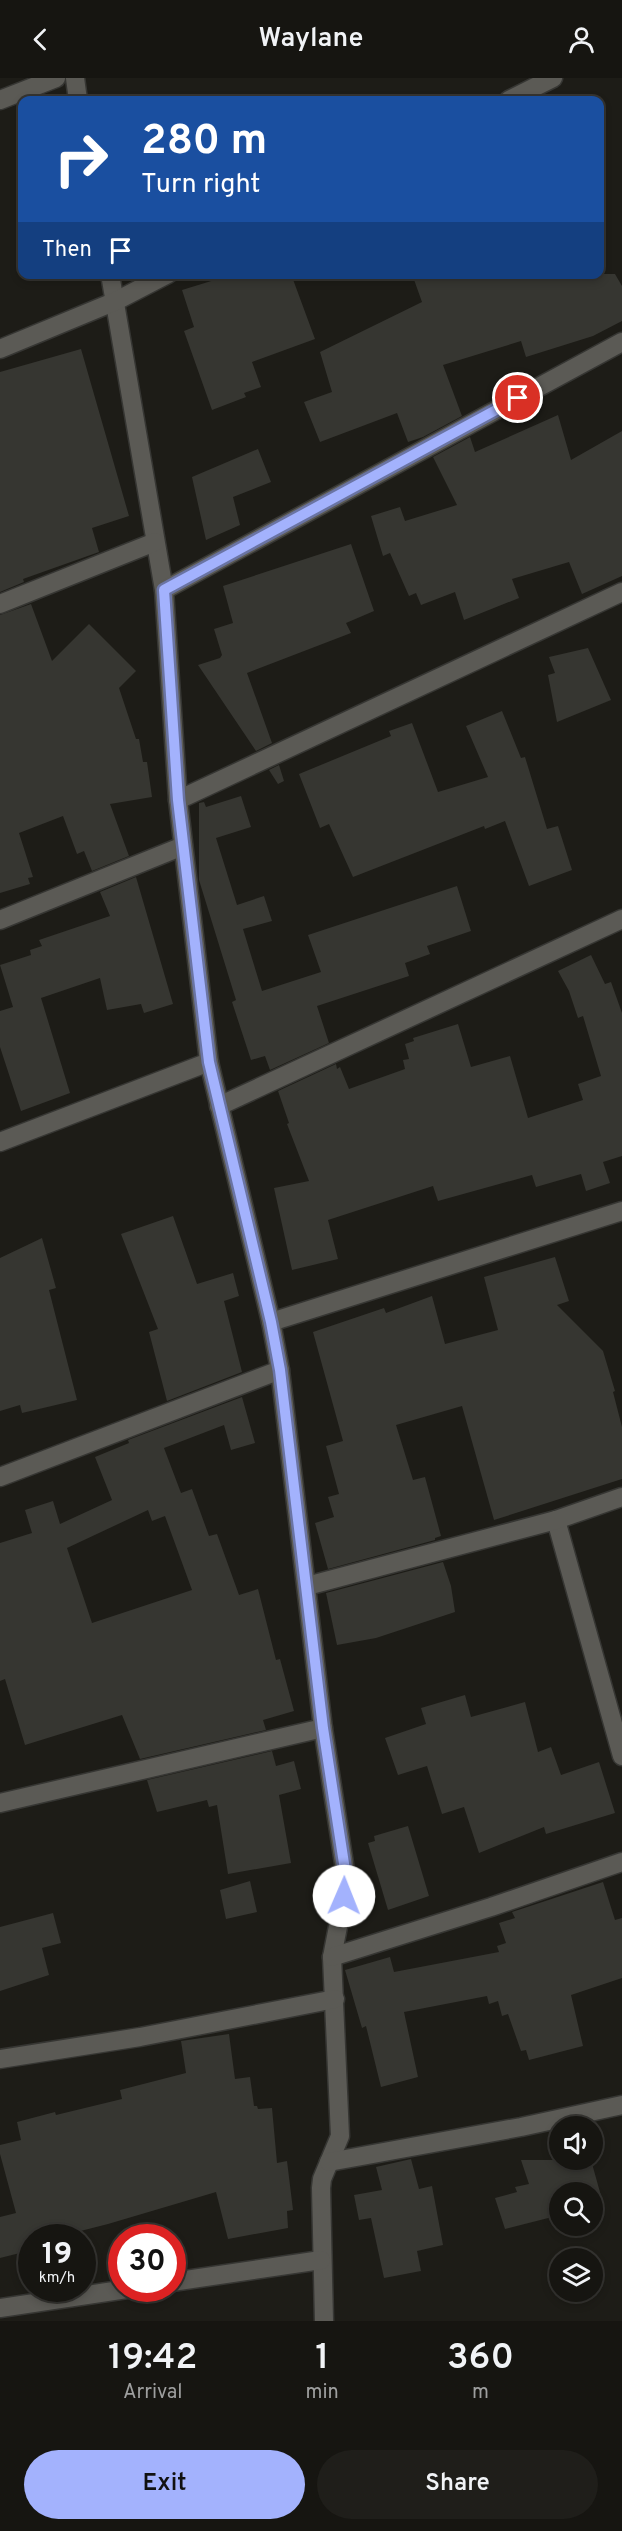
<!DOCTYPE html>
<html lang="en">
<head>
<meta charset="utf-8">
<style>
  body { margin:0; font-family:Overpass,sans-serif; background:#1f1e1a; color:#f1f3f6; height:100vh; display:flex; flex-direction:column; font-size:22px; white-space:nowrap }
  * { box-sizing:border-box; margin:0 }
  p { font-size:20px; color:#9e9f9f }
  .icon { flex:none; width:33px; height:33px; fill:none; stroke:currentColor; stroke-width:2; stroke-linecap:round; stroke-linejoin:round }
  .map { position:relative; height:2243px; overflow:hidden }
  .drawer { display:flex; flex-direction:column; background:#161511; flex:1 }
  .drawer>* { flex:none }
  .guide { position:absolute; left:18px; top:18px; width:586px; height:183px; border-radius:12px; box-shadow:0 3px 9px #0003,0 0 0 2px #353431; background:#1a4fa0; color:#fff; overflow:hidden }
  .controls { position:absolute; left:549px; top:2038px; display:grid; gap:12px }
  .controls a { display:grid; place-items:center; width:54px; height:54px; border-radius:50%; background:#161511; box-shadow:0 3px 9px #0003,0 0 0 2px #353431; font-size:30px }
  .speed { position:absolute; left:18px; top:2146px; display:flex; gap:12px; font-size:30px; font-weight:700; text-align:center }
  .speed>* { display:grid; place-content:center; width:78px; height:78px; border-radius:50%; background:#161511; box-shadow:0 3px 9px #0003,0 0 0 2px #353431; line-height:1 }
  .speed small { font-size:15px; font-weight:400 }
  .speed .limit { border:9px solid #d22; background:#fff; color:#111 }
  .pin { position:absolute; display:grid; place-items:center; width:51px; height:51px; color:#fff; margin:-26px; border:3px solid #fff; border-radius:50%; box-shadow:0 2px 6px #0007 }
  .me { position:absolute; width:66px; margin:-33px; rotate:1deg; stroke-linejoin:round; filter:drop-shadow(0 0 4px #0008) }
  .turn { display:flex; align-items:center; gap:21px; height:126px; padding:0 24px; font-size:27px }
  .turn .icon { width:78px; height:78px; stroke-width:2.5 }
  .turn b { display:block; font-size:42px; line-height:51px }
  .then { display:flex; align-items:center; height:57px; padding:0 24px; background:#0003; gap:12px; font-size:22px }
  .eta { display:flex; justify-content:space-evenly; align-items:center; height:102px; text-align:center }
  .eta b { font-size:36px; font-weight:600; line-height:42px }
  .primary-button { display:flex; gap:12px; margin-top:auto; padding:12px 24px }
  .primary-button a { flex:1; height:69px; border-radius:36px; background:#a3b2fd; color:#111; font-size:24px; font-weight:600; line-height:69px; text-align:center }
  .primary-button a+a { background:#1f1e1a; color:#f1f3f6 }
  header { display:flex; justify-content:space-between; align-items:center; height:78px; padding:0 24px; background:#161511; font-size:27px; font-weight:600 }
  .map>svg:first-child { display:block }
  .building { fill:#363631; fill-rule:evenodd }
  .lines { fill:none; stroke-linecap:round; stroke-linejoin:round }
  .minor-casing { stroke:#363633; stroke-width:21 }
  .minor { stroke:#5b5a55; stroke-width:18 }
  .route-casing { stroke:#6a74a4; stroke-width:15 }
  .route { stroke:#a3b2fd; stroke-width:10 }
</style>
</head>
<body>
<header><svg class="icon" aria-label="back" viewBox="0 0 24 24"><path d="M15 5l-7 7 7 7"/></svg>Waylane<svg class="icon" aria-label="person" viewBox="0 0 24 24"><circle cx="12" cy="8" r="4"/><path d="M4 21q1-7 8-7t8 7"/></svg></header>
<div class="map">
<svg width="622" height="2243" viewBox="0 0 622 2243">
  <rect width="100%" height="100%" fill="#1d1c17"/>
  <!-- building -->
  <g class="building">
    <polygon points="234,196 291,196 315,261 252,284 261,309 244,315 246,319 212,332 184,253 194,249 182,212"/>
    <polygon points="412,196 615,196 622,208 622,243 593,258 526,279 521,263 443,287 462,338 423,359 408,364 397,335 320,364 304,324 332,314 320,274 422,224"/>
    <polygon points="81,271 129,438 92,450 99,474 23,501 24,504 0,514 0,294"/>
    <polygon points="558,337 571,382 622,353 622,498 582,516 569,484 512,501 519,520 464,542 455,514 421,527 416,515 409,518 390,475 383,478 371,438 400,429 405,443 457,427 433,379 470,359 475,374"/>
    <polygon points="258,371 271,404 233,419 240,447 206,462 192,399"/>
    <polygon points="351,466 374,533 346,545 351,555 247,595 272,665 256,673 198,587 220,580 222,577 214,551 233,545 223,508"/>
    <polygon points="31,526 52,583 89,546 136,593 119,610 136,661 139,661 143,684 147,684 152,719 110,726 129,778 92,793 84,773 77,776 63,738 19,755 33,799 28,800 30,806 0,815 0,537"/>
    <polygon points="588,570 611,622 557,644 548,597 555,595 549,579"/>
    <polygon points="502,633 521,680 525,679 547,751 558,748 572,792 529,808 505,743 485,751 484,748 353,799 329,746 320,750 299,696 391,658 389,653 412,645 438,714 488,699 466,648"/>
    <polygon points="279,687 284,703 278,706 269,692"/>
    <polygon points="241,718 251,749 216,760 237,827 264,818 272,843 243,851 262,913 321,894 308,857 457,808 471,853 427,868 430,876 405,885 409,898 317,928 329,965 270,992 265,978 251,982 232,924 236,922 199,802 199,725 204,724 206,729"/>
    <polygon points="136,799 173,926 144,935 141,926 107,932 100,900 41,920 70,1015 21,1033 0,969 0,933 13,929 0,887 31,877 30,872 42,868 39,862 110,838 100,814"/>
    <polygon points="591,877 605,906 611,904 622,935 622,1078 603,1084 610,1105 586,1113 581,1096 536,1109 532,1097 438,1123 433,1108 328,1142 338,1181 292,1192 274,1110 309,1103 287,1046 289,1045 278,1013 336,986 337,991 340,989 349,1011 405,991 403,982 409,981 405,966 414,963 413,960 458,946 471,989 510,978 528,1040 583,1022 578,1006 601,998 583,938 578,940 569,913 558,893"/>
    <polygon points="173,1138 197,1206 233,1195 239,1218 224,1223 242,1294 167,1323 149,1254 158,1251 121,1156"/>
    <polygon points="42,1160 56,1210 49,1212 77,1322 22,1335 20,1327 0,1333 0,1180"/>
    <polygon points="555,1179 569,1223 557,1227 603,1273 615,1313 613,1314 622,1349 622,1401 494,1442 462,1328 396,1347 413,1402 425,1399 441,1458 435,1460 435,1462 328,1491 315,1445 334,1439 328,1419 339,1416 326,1368 343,1363 313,1254 384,1230 386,1235 432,1218 445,1266 498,1252 484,1199"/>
    <path d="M242,1319L255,1365L231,1372L224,1347L164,1370L181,1415L192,1411L209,1458L217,1456L239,1517L258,1511L276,1582L280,1581L294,1633L263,1642L266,1652L140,1681L122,1637L25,1667L5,1601L0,1603V1465L32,1455L25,1432L53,1423L60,1446L112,1422L95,1379L129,1365L128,1362ZM148,1432L152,1443L165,1438L192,1512L92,1545L67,1470Z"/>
    <polygon points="443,1484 451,1508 455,1534 376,1560 337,1567 326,1515"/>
    <polygon points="465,1617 471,1639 525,1624 538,1674 551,1669 561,1697 599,1684 615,1735 546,1756 544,1749 479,1775 464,1729 442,1736 427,1688 398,1697 385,1660 426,1646 421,1630"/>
    <polygon points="272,1673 276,1688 294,1683 301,1711 279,1717 291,1785 228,1796 217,1727 209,1729 207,1722 157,1734 147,1702"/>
    <polygon points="408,1748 429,1818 388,1832 368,1765 375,1763 374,1758"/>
    <polygon points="250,1803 257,1834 226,1841 220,1812"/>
    <polygon points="603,1804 615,1842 622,1840 622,1900 571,1917 583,1968 529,1982 526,1972 521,1973 508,1936 502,1938 498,1923 489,1926 487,1918 404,1934 418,1999 381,2009 366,1948 362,1950 345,1892 390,1879 394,1894 499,1874 497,1868 506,1865 499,1845 515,1840 512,1834"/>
    <polygon points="53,1835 61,1865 42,1870 49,1897 0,1913 0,1849"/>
    <polygon points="229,1956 235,2001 250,1999 254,2028 257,2028 258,2031 272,2030 277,2085 287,2083 293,2132 287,2133 288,2150 228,2161 216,2114 108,2146 53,2160 32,2160 32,2172 0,2180 0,2139 16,2135 0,2076 0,2067 21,2062 17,2044 55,2034 56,2037 122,2021 120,2012 186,1995 181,1963"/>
    <polygon points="411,2081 419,2111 432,2108 443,2167 417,2173 421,2193 384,2200 371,2140 359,2142 354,2117 382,2112 376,2089"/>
    <polygon points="521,2082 591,2082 603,2125 592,2128 592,2115 560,2115 560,2137 505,2151 495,2120 517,2114 515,2109 529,2106"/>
  </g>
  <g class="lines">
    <defs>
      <g id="minor">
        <polyline points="75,0 78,22"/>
        <polyline points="0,22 56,0"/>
        <polyline points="509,22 553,0"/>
        <polyline points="110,196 164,512 178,722 209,984 271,1244 280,1292 323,1650 345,1792 344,1818 332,1879 340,2058 322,2101 321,2110 324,2243"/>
        <polyline points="0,271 116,223 168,196"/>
        <polyline points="164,512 622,264"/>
        <polyline points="0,526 155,464"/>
        <polyline points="178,722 622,514"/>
        <polyline points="0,842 183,768"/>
        <polyline points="219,1028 622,841"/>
        <polyline points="0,1064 209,984"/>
        <polyline points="271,1244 622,1133"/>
        <polyline points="0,1399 280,1292"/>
        <polyline points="556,1442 622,1678"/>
        <polyline points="307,1508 556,1442 622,1419"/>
        <polyline points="0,1725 323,1650"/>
        <polyline points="332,1879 491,1829 622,1784"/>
        <polyline points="0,1981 140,1959 335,1921"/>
        <polyline points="329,2084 521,2049 622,2027"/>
        <polyline points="172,2204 321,2182"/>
        <polyline points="0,2230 127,2211"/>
      </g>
    </defs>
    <!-- minor casing -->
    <use href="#minor" class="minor-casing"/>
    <!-- minor -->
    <use href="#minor" class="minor"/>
  </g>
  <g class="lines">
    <defs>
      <polyline id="route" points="344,1818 345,1792 323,1650 280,1292 271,1244 209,984 178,722 164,512 518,320"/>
    </defs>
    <!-- route casing -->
    <use href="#route" class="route-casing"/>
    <!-- route -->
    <use href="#route" class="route"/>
  </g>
</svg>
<div class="controls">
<a><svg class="icon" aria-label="sound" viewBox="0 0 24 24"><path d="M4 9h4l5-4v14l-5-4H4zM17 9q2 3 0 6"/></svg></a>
<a><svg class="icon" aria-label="search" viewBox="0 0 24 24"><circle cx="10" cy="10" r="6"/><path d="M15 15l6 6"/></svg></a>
<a><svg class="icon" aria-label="layers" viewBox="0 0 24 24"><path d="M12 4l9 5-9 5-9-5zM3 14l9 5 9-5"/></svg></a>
</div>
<div class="speed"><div>19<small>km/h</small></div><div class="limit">30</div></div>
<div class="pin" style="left:518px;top:320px;background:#d93025"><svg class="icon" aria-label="arrive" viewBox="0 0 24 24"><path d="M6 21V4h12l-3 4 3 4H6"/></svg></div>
<svg class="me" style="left:344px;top:1818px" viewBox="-20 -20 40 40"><circle r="19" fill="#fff"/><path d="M0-13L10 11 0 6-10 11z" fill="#a3b2fd"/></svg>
<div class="guide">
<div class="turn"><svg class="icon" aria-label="right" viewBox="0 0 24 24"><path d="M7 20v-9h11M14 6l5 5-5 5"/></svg><div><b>280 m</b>Turn right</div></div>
<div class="then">Then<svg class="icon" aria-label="arrive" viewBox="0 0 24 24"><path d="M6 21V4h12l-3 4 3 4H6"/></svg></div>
</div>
</div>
<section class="drawer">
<div class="eta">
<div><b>19:42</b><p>Arrival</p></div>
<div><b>1</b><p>min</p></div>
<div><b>360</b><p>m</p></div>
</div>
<div class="primary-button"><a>Exit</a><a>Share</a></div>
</section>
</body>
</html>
